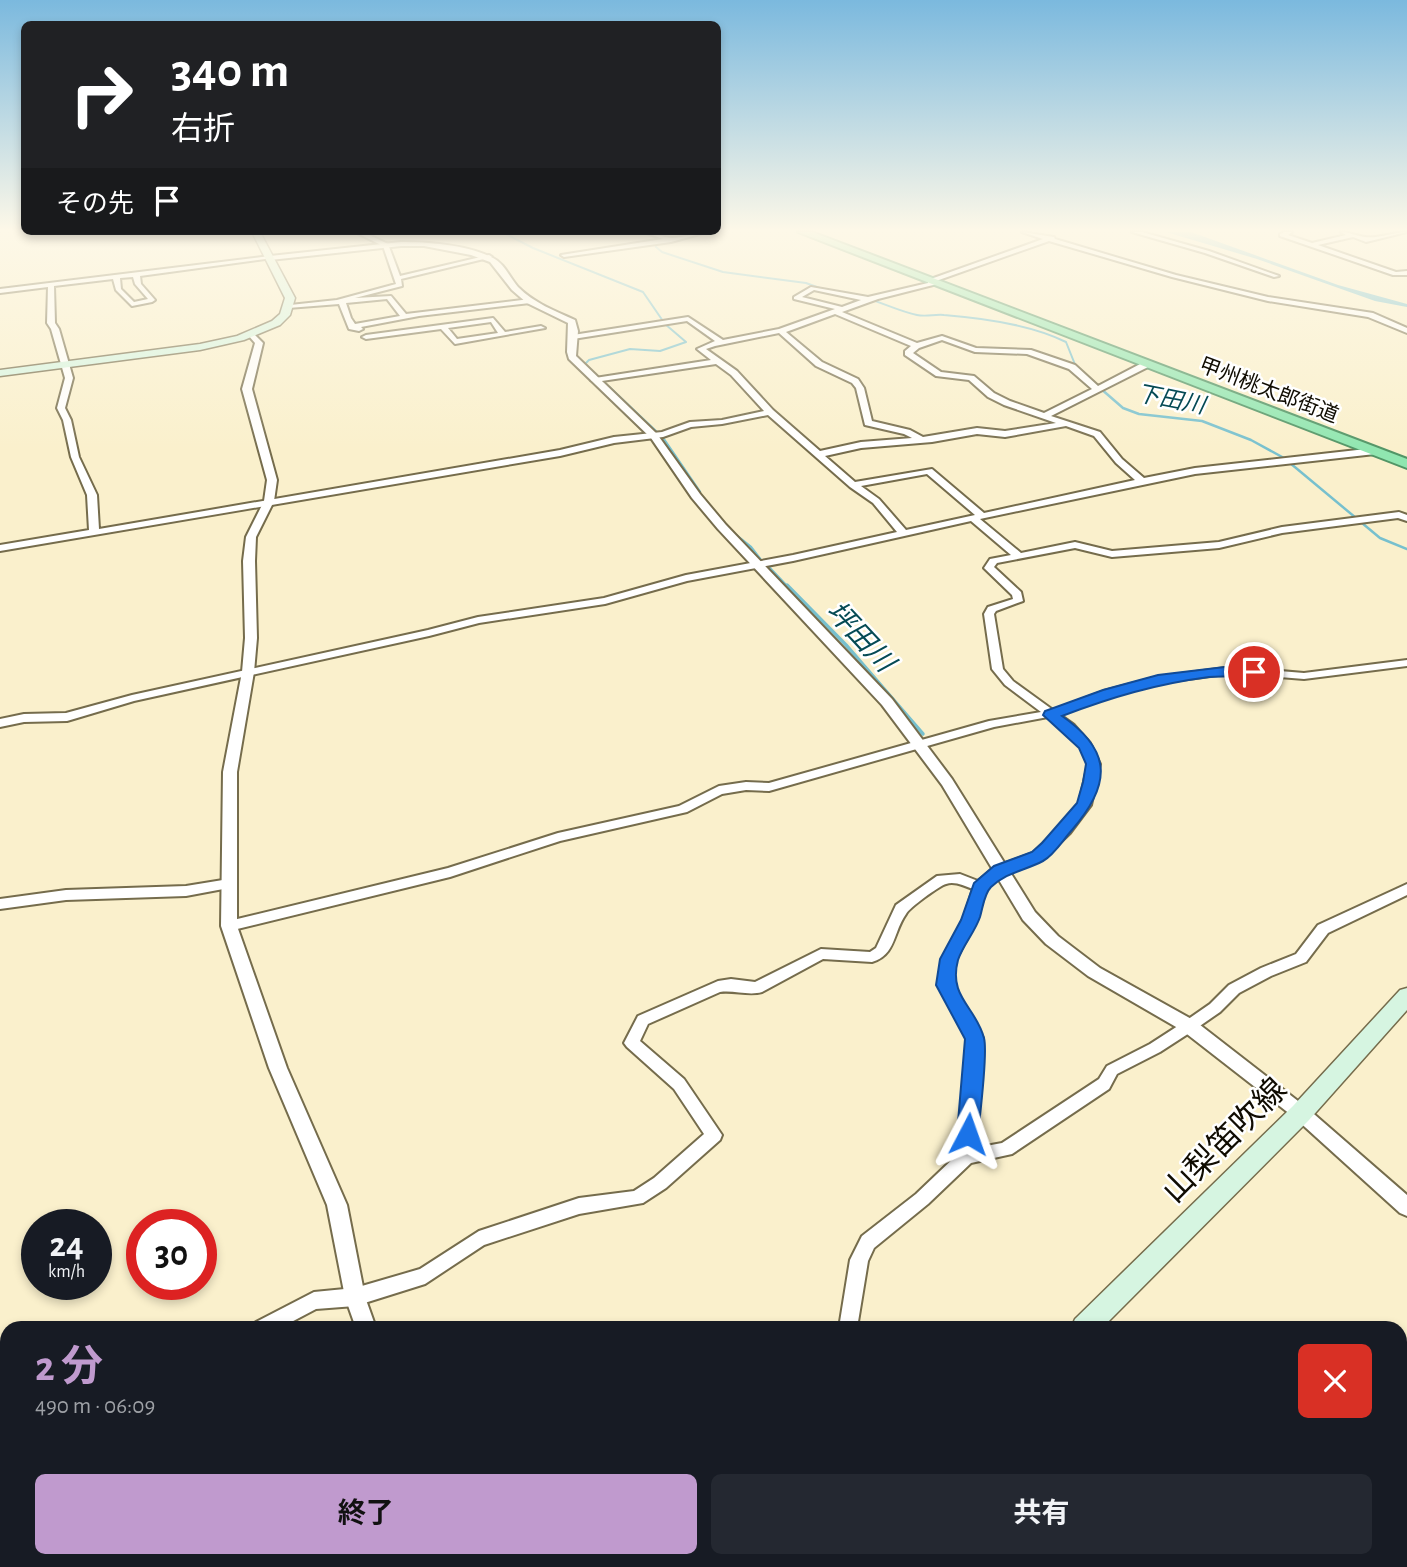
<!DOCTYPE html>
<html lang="ja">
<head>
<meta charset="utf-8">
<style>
  body { margin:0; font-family:"Alegreya Sans","Noto Sans JP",sans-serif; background:#242831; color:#f1f3f6; height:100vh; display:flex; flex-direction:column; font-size:26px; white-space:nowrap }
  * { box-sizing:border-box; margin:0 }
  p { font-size:23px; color:#9ea1a6 }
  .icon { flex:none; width:38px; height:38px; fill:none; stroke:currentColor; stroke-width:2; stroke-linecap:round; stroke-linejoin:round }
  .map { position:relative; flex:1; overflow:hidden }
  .sheet { position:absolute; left:0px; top:1321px; width:1407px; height:247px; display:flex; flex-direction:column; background:#171b24; border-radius:21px 21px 0 0; box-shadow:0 4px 10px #0003 }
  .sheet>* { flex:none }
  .guide { position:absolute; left:21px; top:21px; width:700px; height:214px; border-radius:10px; box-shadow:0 4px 10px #0003; background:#202124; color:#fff; overflow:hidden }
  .speed { position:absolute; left:21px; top:1209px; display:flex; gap:14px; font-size:35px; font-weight:700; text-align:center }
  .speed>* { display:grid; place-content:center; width:91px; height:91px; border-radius:50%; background:#171b24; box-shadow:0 4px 10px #0003; line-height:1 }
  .speed small { font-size:18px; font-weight:400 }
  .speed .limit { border:10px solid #d22; background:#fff; color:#111 }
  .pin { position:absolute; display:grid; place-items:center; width:60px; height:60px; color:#fff; margin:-30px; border:4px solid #fff; border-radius:50%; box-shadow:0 2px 7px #0007 }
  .me { position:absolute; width:77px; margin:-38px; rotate:4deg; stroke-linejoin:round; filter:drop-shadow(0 0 5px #0008) }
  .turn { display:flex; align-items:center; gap:24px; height:147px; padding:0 35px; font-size:32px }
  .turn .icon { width:91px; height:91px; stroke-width:2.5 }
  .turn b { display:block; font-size:49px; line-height:60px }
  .then { display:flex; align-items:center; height:66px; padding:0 35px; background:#0003; gap:14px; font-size:26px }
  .round { display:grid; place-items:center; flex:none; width:74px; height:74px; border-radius:10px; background:#242831 }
  .overview { display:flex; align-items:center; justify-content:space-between; height:119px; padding:0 35px }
  h1 { font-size:42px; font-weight:700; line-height:52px; color:#c09ace }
  .cta { display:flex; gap:14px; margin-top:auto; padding:14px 35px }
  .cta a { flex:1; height:80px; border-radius:10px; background:#c09ace; color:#111; font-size:28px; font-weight:700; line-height:80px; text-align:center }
  .cta a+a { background:#242831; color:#f1f3f6 }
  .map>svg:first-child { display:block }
  .water { fill:#77c0ce }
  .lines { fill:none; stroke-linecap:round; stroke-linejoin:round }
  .stream-far2 { stroke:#77c0ce; stroke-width:2 }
  .stream-far1 { stroke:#77c0ce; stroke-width:2.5 }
  .stream { stroke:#77c0ce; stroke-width:3.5 }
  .minor-casing { stroke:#756c4c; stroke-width:4 }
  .tertiary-casing { stroke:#756c4c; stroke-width:4 }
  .secondary-casing { stroke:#756c4c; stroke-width:3 }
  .trunk-casing { stroke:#529566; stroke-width:4 }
  .minor { fill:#fff; fill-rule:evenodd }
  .tertiary { fill:#fff; fill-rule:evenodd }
  .secondary { fill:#d6f5e1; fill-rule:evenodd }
  .trunk { fill:#90e6b0; fill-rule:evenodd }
  .route { fill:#1a73e8; stroke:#114b97; stroke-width:2 }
  .labels { text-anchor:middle; stroke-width:5; stroke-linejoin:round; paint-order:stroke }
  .far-street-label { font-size:21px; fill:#100c02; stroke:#fff }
  .far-water-label { font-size:23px; font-style:italic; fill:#054a54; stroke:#fff }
  .water-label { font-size:28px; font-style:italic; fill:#054a54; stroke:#fff }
  .near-street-label { font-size:32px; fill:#100c02; stroke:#fff }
</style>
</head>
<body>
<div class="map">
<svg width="1407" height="1567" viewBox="0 0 1407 1567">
  <rect width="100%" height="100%" fill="#faf0cc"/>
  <!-- water -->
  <polygon class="water" points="1166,232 1191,232 1338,285 1407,304 1407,307 1375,301 1257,259"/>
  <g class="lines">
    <!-- stream-far2 -->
    <g class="stream-far2">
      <polyline points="502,232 533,248 643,292 665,324 686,342 660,351 630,349 589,360 585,364 598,377"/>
      <polyline points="653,232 656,233 656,247 662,252 723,272 806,283 825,290"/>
      <path d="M850,294C874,298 894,310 917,315C926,317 935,314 944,315C982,318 1032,325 1066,342L1076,367"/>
      <polyline points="604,382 611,389"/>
    </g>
    <!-- stream-far1 -->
    <g class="stream-far1">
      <polyline points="609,387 663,438 700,492"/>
      <polyline points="1100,388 1123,408 1139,414 1202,421 1251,440 1284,458 1380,538 1407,549"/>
      <polyline points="704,498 712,509"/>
      <polyline points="731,531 751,547 761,560"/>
      <polyline points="769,567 788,587"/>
    </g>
    <!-- stream -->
    <polyline class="stream" points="787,585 846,645 923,734"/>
    <defs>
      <g id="minor">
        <path d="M355,232H363L388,244L400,276L489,255L492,257L401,279L402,286L355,298L391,296L406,314L530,299L533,301L530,303L419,316L361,327L363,329L359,331L349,329L339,304L288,308L286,307L290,305L337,300L396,284L383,246ZM387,299L400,316L355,324L351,318L346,303Z"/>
        <path d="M644,232C654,232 663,238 672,238C684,238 695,232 707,232L671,242L564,257L561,255L663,239Z"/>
        <path d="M1022,232L1054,237L1055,239L1176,275L1268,297L1373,313L1407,328V333L1368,317L1268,301L1172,277L1049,241L936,281L937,284L878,299L842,312L917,343L942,336L976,348L1031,350L1075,365L1098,386L1144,362H1150V366L1051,416L1100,432L1122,459L1144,478L1195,468L1375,448L1379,451L1375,454L1195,474L980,519L1021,553L1075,542L1112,551L1219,542L1282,527L1399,512L1407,515V521L1398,518L1282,533L1219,548L1112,557L1075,548L997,563L994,567L1021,592L1023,601L996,611L994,614L1003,669L1013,681L1053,710L1104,691L1158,677L1233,667L1304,673L1407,660V666L1304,679L1233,673L1158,683L1112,695L1060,715L1074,725L1090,743L1100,764L1091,805L1070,833L1043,859L1005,873L986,889L977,920L956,959L952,985L983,1038L975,1148L1002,1143L1099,1079L1107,1066L1150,1044L1184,1022L1210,1004L1229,985L1261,968L1296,954L1318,925L1407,884V895L1328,933L1306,962L1271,976L1239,993L1220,1012L1194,1030L1160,1052L1117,1074L1109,1089L1012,1154L971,1163L928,1204L874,1248L868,1261L857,1328H839L850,1260L862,1236L916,1194L958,1154L967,1038L938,985L942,959L963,920L973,889C964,886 955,881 946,884C939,886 909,908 906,914C893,932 896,955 872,962L823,959L762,992C749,996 734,990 720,992L648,1024L640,1041L684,1079L722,1135L720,1140L666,1188L643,1203L579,1214L484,1245L425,1284L355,1306L316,1309L280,1328H253L256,1322L314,1292L355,1288L420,1269L479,1231L579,1198L634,1191L654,1178L704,1134L674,1089L627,1047L624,1043L638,1016L718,981L731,979L755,982L821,949L870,952L876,948L896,905L937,876L960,874L978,881L995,867L1033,853L1060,827L1079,804L1088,764L1081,747L1066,731L1048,717L994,727L769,791L746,790L722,794L687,812L560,841L450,877L229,931L224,930L222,926L224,922L229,921L448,868L558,833L679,806L719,786L746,782L769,783L989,721L1041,712L1005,685L992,669L984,614L988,607L1013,599L1012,595L984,568L990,559L1011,555L971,521L793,561L687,581L605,604L479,623L429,636L134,701L67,721L24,722L0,727V719L24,714L66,713L132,695L428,630L478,617L604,598L686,575L793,555L897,532L873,503L850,487L768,415L722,424L691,427L663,437L614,443L560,456L0,551V545L89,530L87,495L71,457L63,420L57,408L65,378L51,329L47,323L48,287L0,293V289L270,256L273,258L140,276L141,284L155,300L152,302L132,306L116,290L113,279L54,286L55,323L59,329L73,378L65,408L71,420L79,457L97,495L99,529L560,450L614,437L662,432L690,422L722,420L764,411L731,375L716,364L595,382L591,380L595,378L711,360L697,349L715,341L687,321L573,339L569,337L573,335L688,317L723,340L779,329L835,309L794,299V297L811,287L868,297L928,283V280L1043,239ZM133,277L135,284L148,299L134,302L121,289L120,278ZM814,290L861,300L842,307L802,297ZM835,314L911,346L905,351V355L936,376L969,380L988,397L1004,405L1056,423L1005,431L977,428L923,437L910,430L872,421L864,388L858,379L822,362L786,332ZM779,333L816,366L852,383L856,388L865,425L904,434L912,438L861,442L820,451L773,410L737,371L706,349L715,346ZM942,340L975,352L1027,354L1069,369L1092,389L1044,413L1010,401L994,393L974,376L941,372L913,353L919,348ZM1066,426L1094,436L1116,463L1135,480L984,513L932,469L855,482L825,456L861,448L932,442L977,434L1005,437ZM927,474L975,515L906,530L879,499L861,486Z"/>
        <polygon points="1132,232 1142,232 1209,251 1279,276 1274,277 1205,253"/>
        <path d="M1284,232H1292L1288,235L1312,243L1346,235L1341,232C1350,232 1356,236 1365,237C1377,239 1394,232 1407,232L1366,242L1353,237L1318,245L1396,272L1407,271V275H1393L1280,236V234Z"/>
        <path d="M493,318L505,332L541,326L545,328L455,344L441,329L366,339L362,337L366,335ZM491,322L498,333L457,339L448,328Z"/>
        <polygon points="229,879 234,881 236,884 234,887 186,896 66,900 0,909 0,899 66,890 186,886"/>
        <polygon points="7,1438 7,1458 0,1460 0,1440"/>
      </g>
      <g id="tertiary">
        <path d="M401,242C428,242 469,245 493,258C504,263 510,278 518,287C534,303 555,311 575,320L578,331L576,356L657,434L700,494L726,525L892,699L952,779L1035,912L1058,936L1100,968L1195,1021L1307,1108L1407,1195V1216L1400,1213L1295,1118L1183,1031L1088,976L1046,944L1023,920L942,785L882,705L718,529L692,498L651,438L569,359L567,352L568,323L527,303L512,290L490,262L471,255L424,246H401L270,260L266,258L270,256Z"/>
        <polygon points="252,332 263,343 252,389 277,480 274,501 256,537 255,561 257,638 254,672 237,772 237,926 287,1068 347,1205 365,1297 376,1328 356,1328 345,1297 327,1205 269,1068 221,926 223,772 242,672 245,638 243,561 246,537 264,501 267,480 242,389 255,343 248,335"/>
        <rect x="409" y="1561" width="24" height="6"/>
      </g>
      <g id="secondary">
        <polygon points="252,232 260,232 295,298 290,315 280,325 244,340 200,350 0,376 0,370 200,344 237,336 272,321 280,314 285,298"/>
        <polygon points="1407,988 1407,1010 1309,1120 1102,1328 1071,1328 1075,1319 1293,1106 1400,990"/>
        <polygon points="861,1561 892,1561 889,1567 858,1567"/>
      </g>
      <polygon id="trunk" points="798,232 812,232 1407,459 1407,468"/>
    </defs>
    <!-- minor casing -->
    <use href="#minor" class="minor-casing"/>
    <!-- tertiary casing -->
    <use href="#tertiary" class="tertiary-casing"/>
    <!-- secondary casing -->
    <use href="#secondary" class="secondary-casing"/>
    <!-- trunk casing -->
    <use href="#trunk" class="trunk-casing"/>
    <!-- minor -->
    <use href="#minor" class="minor"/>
    <!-- tertiary -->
    <use href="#tertiary" class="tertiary"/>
    <!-- secondary -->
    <use href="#secondary" class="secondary"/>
    <!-- trunk -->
    <use href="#trunk" class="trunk"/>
  </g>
  <!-- sky -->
  <linearGradient id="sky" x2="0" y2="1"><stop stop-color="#7bb9de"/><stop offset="0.51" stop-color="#fdf8e8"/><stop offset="1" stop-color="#fdf8e8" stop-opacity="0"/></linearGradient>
  <rect width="1407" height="451" fill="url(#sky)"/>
  <!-- route -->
  <path class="route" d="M1233,666L1254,668L1261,672C1254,678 1221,676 1209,677C1156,684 1112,697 1062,716C1113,751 1111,785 1072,830C1063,840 1054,855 1043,861C1024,871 1007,872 991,887C984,894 983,907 980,917C975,932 963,945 958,960C948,997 976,1007 984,1038C988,1053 980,1114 978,1134L975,1140L968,1143L961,1140L957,1134L965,1039L936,985L940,959L961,920L974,883L994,866L1032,852L1042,843L1077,803L1083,782L1086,764L1079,748L1043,715L1045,711L1103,690L1158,675Z"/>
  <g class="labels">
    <!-- far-street labels -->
    <g class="far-street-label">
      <text transform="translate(1269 390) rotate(21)" y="7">甲州桃太郎街道</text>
    </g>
    <!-- far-water labels -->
    <g class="far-water-label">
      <text transform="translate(1171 399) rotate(11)" y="8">下田川</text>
    </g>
    <!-- water labels -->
    <g class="water-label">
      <text transform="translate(861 636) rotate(47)" y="10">坪田川</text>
    </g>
    <!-- near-street labels -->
    <g class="near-street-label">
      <text transform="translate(1224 1140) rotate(-45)" y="11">山梨笛吹線</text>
    </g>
  </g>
</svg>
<div class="speed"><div>24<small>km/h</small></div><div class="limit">30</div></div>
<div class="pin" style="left:1254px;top:672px;background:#d93025"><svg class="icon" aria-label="arrive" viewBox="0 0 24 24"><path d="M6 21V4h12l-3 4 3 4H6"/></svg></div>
<svg class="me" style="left:968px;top:1134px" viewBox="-20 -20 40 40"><path d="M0-17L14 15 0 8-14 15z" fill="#1a73e8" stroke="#fff" stroke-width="4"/></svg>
<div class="guide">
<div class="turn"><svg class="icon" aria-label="right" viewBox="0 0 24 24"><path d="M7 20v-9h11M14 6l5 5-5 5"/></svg><div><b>340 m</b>右折</div></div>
<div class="then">その先<svg class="icon" aria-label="arrive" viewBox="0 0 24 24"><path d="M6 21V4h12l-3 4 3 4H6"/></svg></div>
</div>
<section class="sheet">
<div class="overview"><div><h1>2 分</h1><p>490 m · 06:09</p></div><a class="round" style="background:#d93025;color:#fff"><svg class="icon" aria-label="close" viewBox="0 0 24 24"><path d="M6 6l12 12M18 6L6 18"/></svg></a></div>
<div class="cta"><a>終了</a><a>共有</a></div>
</section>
</div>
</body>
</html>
